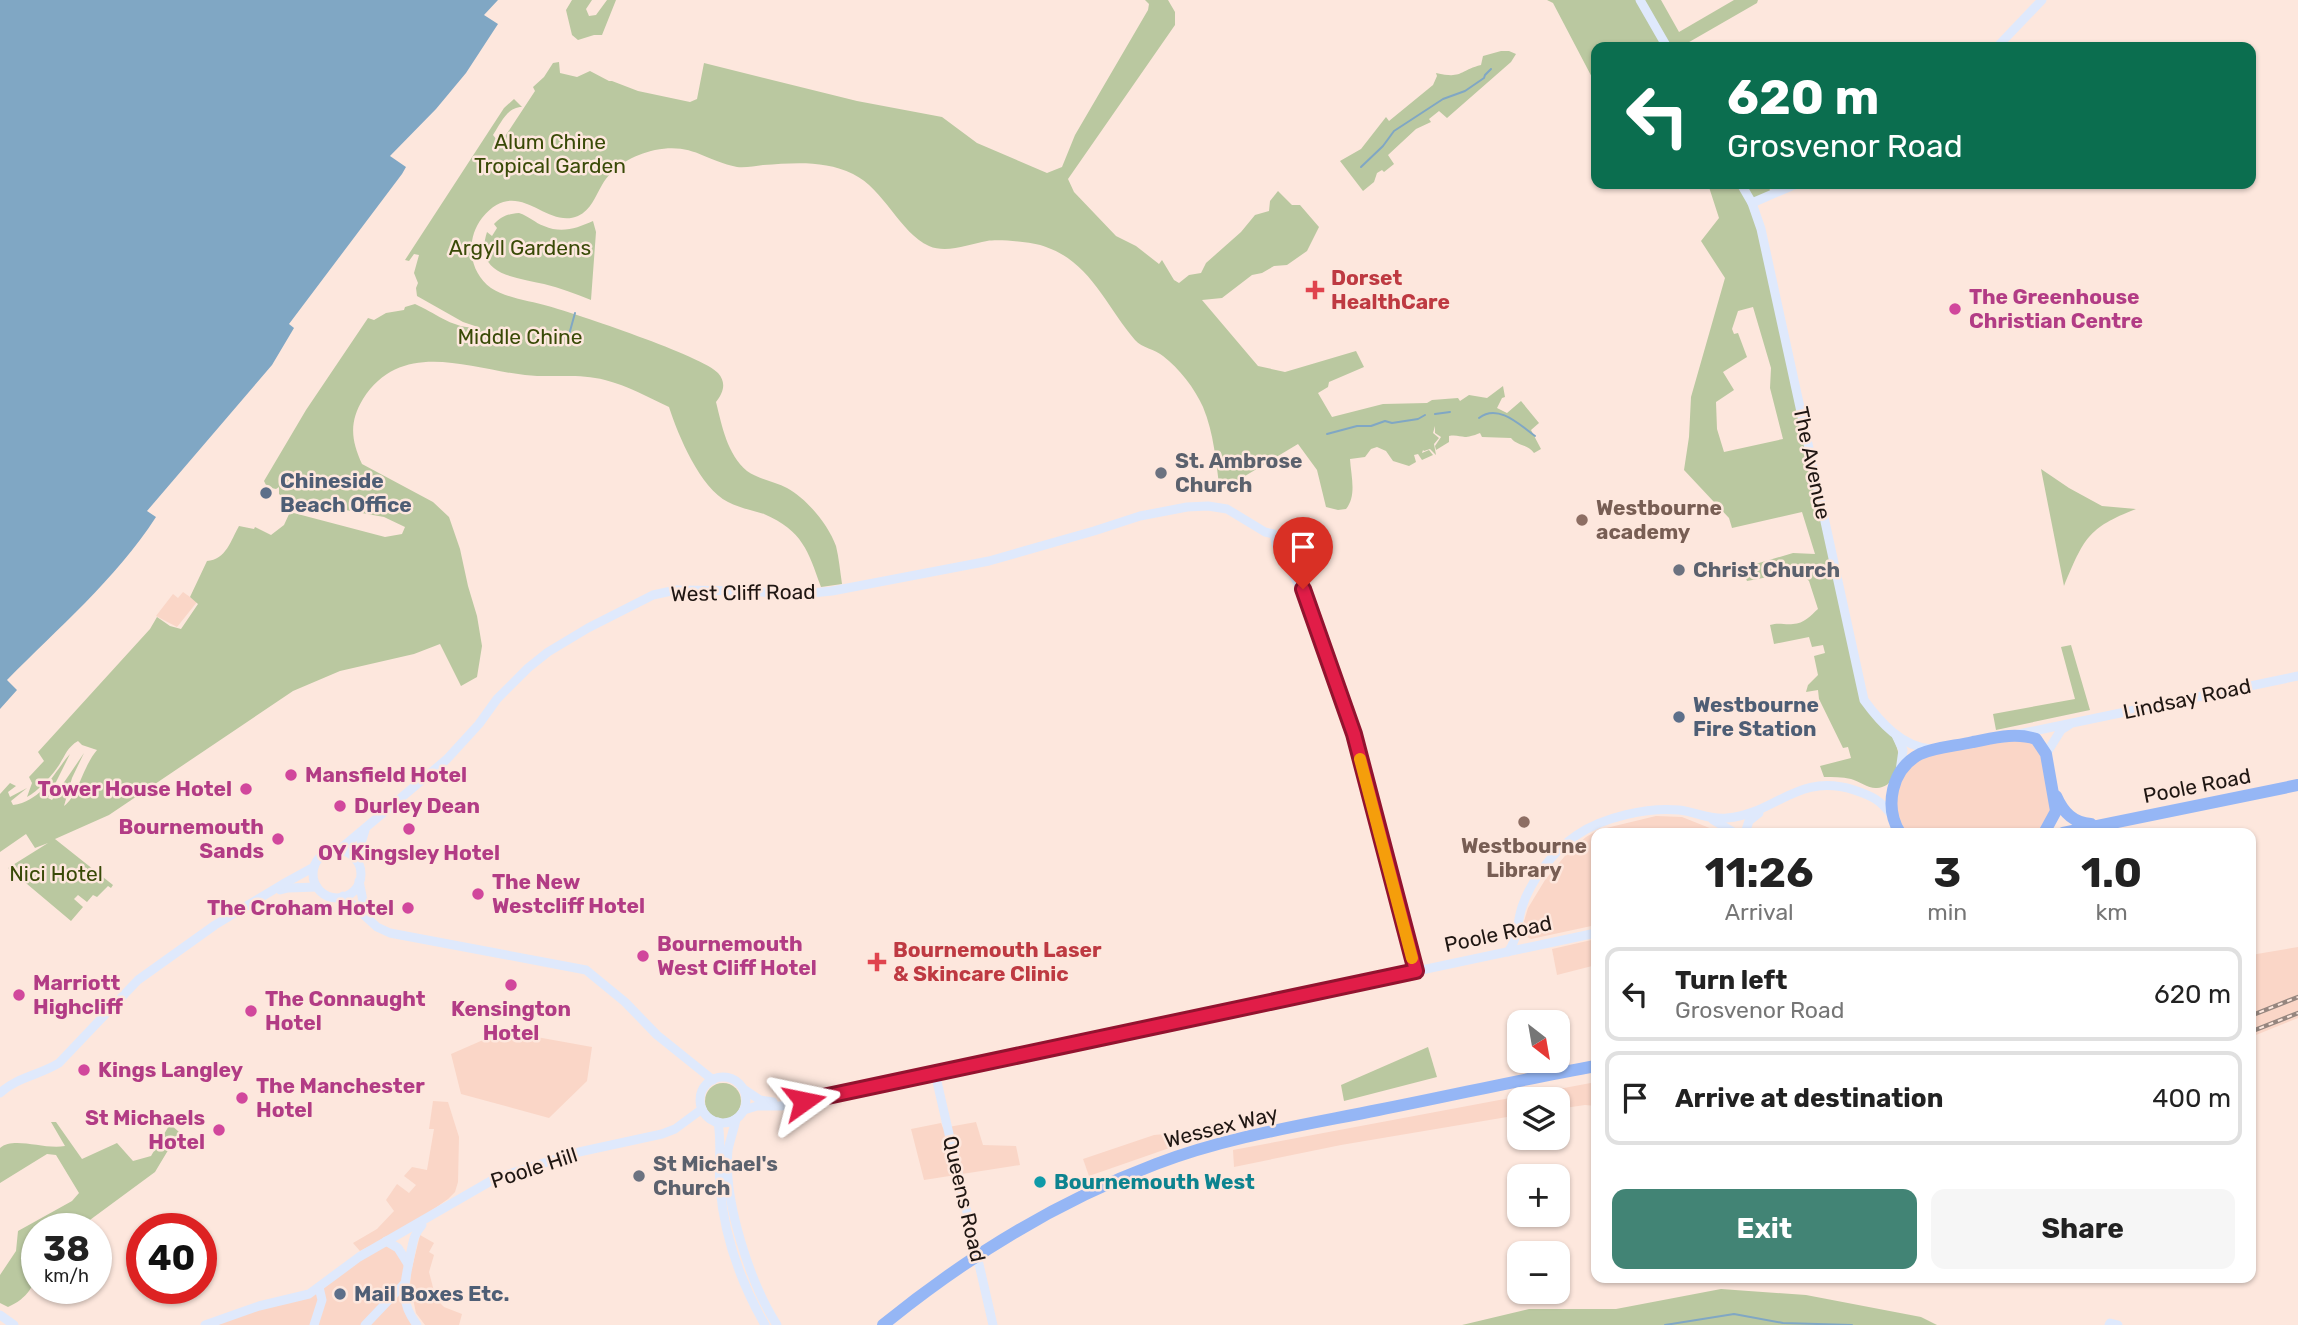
<!DOCTYPE html>
<html lang="en">
<head>
<meta charset="utf-8">
<style>
  body { margin:0; font-family:Rubik,sans-serif; background:#f6f6f6; color:#222; height:100vh; display:flex; flex-direction:column; font-size:26px; white-space:nowrap }
  * { box-sizing:border-box; margin:0 }
  p { font-size:23px; color:#767676 }
  .icon { flex:none; width:38px; height:38px; fill:none; stroke:currentColor; stroke-width:2; stroke-linecap:round; stroke-linejoin:round }
  .map { position:relative; flex:1; overflow:hidden }
  .drawer { position:absolute; left:1591px; top:828px; width:665px; height:455px; display:flex; flex-direction:column; background:#fff; border-radius:14px; box-shadow:0 2px 5px #0004 }
  .drawer>* { flex:none }
  .banner { position:absolute; left:1591px; top:42px; width:665px; height:147px; border-radius:14px; box-shadow:0 2px 5px #0004; background:#0b6e4f; color:#fff; overflow:hidden }
  .needle { width:46px; rotate:149deg }
  .fabs { position:absolute; left:1507px; top:1010px; display:grid; gap:14px }
  .fabs a { display:grid; place-items:center; width:63px; height:63px; border-radius:14px; background:#fff; box-shadow:0 2px 5px #0004; font-size:35px }
  .speed { position:absolute; left:21px; top:1213px; display:flex; gap:14px; font-size:35px; font-weight:700; text-align:center }
  .speed>* { display:grid; place-content:center; width:91px; height:91px; border-radius:50%; background:#fff; box-shadow:0 2px 5px #0004; line-height:1 }
  .speed small { font-size:18px; font-weight:400 }
  .speed .limit { border:10px solid #d22; background:#fff; color:#111 }
  .pin { position:absolute; display:grid; place-items:center; width:60px; height:60px; color:#fff; margin:-72px -30px; border-radius:50% 50% 50% 0; rotate:-45deg; box-shadow:0 0 7px #0007 }
  .pin .icon { rotate:45deg }
  .me { position:absolute; width:77px; margin:-38px; rotate:78deg; stroke-linejoin:round; filter:drop-shadow(0 0 5px #0008) }
  .turn { display:flex; align-items:center; gap:24px; height:147px; padding:0 21px; font-size:32px }
  .turn .icon { width:91px; height:91px; stroke-width:2.5 }
  .turn b { display:block; font-size:49px; line-height:60px }
  .eta { display:flex; justify-content:space-evenly; align-items:center; height:119px; text-align:center }
  .eta b { font-size:42px; font-weight:700; line-height:49px }
  .primary-button { display:flex; gap:14px; margin-top:auto; padding:14px 21px }
  .primary-button a { flex:1; height:80px; border-radius:14px; background:#428475; color:#fff; font-size:28px; font-weight:700; line-height:80px; text-align:center }
  .primary-button a+a { background:#f6f6f6; color:#222 }
  ul { padding:0; list-style:none }
  li { display:flex; align-items:center; gap:21px; height:94px; margin:0 14px 10px; padding:0 7px; border:4px solid #e0e0e0; border-radius:14px }
  li div { flex:1 }
  li b { display:block; font-size:26px }
  li em { font-style:normal }
  .map>svg:first-child { display:block }
  .built { fill:#fad6c7 }
  .green { fill:#bac8a0; fill-rule:evenodd }
  .water { fill:#80a7c4 }
  .lines { fill:none; stroke-linecap:round; stroke-linejoin:round }
  .stream { stroke:#80a7c4; stroke-width:2 }
  .secondary { stroke:#dfe9fc; stroke-width:9 }
  .highway { stroke:#95b6f5; stroke-width:12 }
  .rail-casing { stroke:#96867f; stroke-width:4.5 }
  .rail { stroke:#fde7dd; stroke-width:2; stroke-dasharray:5; stroke-linecap:butt }
  .route-casing { stroke:#92132f; stroke-width:18 }
  .route { stroke:#e11d48; stroke-width:12 }
  .slow { stroke:#f59e0b; stroke-width:12 }
  .health-dot { fill:#e0444e; stroke:#fde7dd; stroke-width:2.5 }
  .hotel-dot { fill:#d1479c; stroke:#fde7dd; stroke-width:2.5 }
  .worship-dot { fill:#6b7280; stroke:#fde7dd; stroke-width:2.5 }
  .service-dot { fill:#5c6f8a; stroke:#fde7dd; stroke-width:2.5 }
  .education-dot { fill:#8d6e63; stroke:#fde7dd; stroke-width:2.5 }
  .culture-dot { fill:#0f9aa8; stroke:#fde7dd; stroke-width:2.5 }
  .labels { text-anchor:middle; stroke-width:5; stroke-linejoin:round; paint-order:stroke }
  .park-label { font-size:21px; fill:#394a07; stroke:#fde7dd }
  .health-label { font-size:21px; font-weight:bold; fill:#be3a42; stroke:#fde7dd; text-anchor:start }
  .hotel-label { font-size:21px; font-weight:bold; fill:#b23c85; stroke:#fde7dd; text-anchor:start }
  .worship-label { font-size:21px; font-weight:bold; fill:#5b616d; stroke:#fde7dd; text-anchor:start }
  .street-label { font-size:21px; fill:#1f1612; stroke:#fde7dd }
  .service-label { font-size:21px; font-weight:bold; fill:#4e5e75; stroke:#fde7dd; text-anchor:start }
  .education-label { font-size:21px; font-weight:bold; fill:#785e54; stroke:#fde7dd; text-anchor:start }
  .culture-label { font-size:21px; font-weight:bold; fill:#0d838f; stroke:#fde7dd; text-anchor:start }
</style>
</head>
<body>
<div class="map">
<svg width="2298" height="1325" viewBox="0 0 2298 1325">
  <rect width="100%" height="100%" fill="#fde7dd"/>
  <!-- built -->
  <g class="built">
    <polygon points="183,592 197,602 177,627 156,616 173,594 178,598"/>
    <polygon points="2036,739 2056,811 2044,833 1900,833 1893,790 1899,774 1936,749"/>
    <polygon points="1656,816 1682,817 1722,833 1596,833 1596,925 1531,939 1525,936 1522,928 1528,908 1545,880 1569,851 1586,837 1598,830"/>
    <polygon points="1596,939 1596,965 1557,975 1552,949"/>
    <polygon points="2298,947 2298,1018 2251,1037 2251,955"/>
    <polygon points="531,1036 592,1047 587,1081 549,1118 461,1094 451,1054 490,1037"/>
    <polygon points="1596,1082 1596,1106 1585,1105 1558,1109 1558,1099 1519,1099 1519,1115 1341,1145 1234,1167 1233,1150"/>
    <polygon points="433,1101 448,1102 459,1137 458,1182 455,1192 448,1199 411,1225 360,1251 353,1243 377,1229 394,1211 386,1200 397,1184 409,1193 416,1185 404,1176 412,1167 427,1170 434,1129 429,1129"/>
    <polygon points="976,1122 983,1145 1016,1146 1020,1165 924,1180 911,1129 941,1123 943,1128"/>
    <polygon points="1176,1133 1178,1145 1089,1176 1083,1159 1154,1135"/>
    <polygon points="420,1235 434,1243 429,1252 434,1255 429,1272 436,1299 444,1307 462,1314 459,1325 425,1325 416,1313 410,1285 411,1272"/>
    <polygon points="386,1241 408,1264 404,1284 417,1325 205,1325 309,1294"/>
  </g>
  <!-- green -->
  <g class="green">
    <polygon points="572,0 592,0 586,9 589,16 596,15 607,0 616,0 602,35 594,35 578,40 572,35 566,10"/>
    <path d="M1145,0H1168L1175,12V25L1068,179L1074,192L1116,236L1136,246L1159,264L1162,260L1174,280L1179,283L1189,275L1201,273L1206,263L1241,232L1255,215L1269,211L1270,201L1278,191L1292,205H1300L1319,227L1307,251L1287,265L1274,266L1262,273L1252,275L1222,298L1202,300L1258,366L1285,372L1356,351L1364,367L1329,382L1328,387L1318,393L1332,417L1383,404L1427,403L1432,400L1458,398L1460,401L1469,395L1487,398L1503,386L1505,397L1502,398L1497,408L1507,413L1521,401L1539,423L1531,430L1541,449L1534,453C1528,444 1517,446 1511,438L1482,437L1480,433C1461,441 1462,434 1449,436V442L1436,450L1435,446L1441,437L1435,433V426L1433,433L1439,438L1434,444L1436,455L1430,449L1424,451L1423,450L1422,453L1429,450L1433,455L1422,460L1418,454L1414,455L1416,462L1409,466L1393,461L1386,451L1377,447L1371,449L1365,457L1350,459C1351,476 1357,495 1346,509L1338,510L1326,507L1317,470L1298,444L1220,491C1216,463 1214,433 1203,407C1195,389 1179,368 1163,356C1155,349 1142,348 1135,340C1106,306 1090,262 1046,247C1033,242 1000,239 987,241C969,244 947,254 929,246C900,233 884,189 853,174C824,160 794,163 763,165C755,166 745,168 737,167C703,160 693,143 655,150C633,155 613,166 602,185C595,197 591,210 578,216C545,230 518,174 482,218C465,240 469,272 491,288C506,298 530,301 548,306C574,313 705,357 718,373C727,383 723,393 716,402C722,426 727,454 747,471C758,479 775,482 787,488C807,499 828,524 836,546C839,558 840,571 842,584L821,587C808,551 803,531 764,514C752,510 739,508 728,502C700,488 678,435 669,407C648,397 628,386 605,380C579,373 552,378 525,375C469,369 402,338 363,399C349,422 351,440 362,464L433,502L449,517L460,549L468,586L477,616L482,646L477,677L461,686L440,644L414,654L340,671L293,691L109,815L55,839L113,885L111,888L108,886L97,897L93,895L87,902L78,895L74,899L83,907L71,921L8,868L48,843L35,848L26,834L0,852V794L10,783L16,786L8,792L10,797L27,788L11,801L13,805C43,801 53,773 70,754L48,798L52,800L84,753L72,778L64,806C78,796 83,766 97,750L82,745L78,741C66,748 65,757 57,768C49,779 38,791 27,797L32,783L29,777L44,761L38,752L150,629L157,617L170,626L181,629L198,604L190,597L207,561C226,560 231,540 239,526L254,529L255,527L271,535L284,525L290,512L385,537L402,534L405,527L384,517L285,499L279,494V487L276,489L267,487L264,481L306,410L368,318L374,320L386,313L404,310L405,307L415,304C436,313 454,330 478,327L463,322L417,296L416,288L418,283L414,273L419,255L414,254L409,261L405,260L504,108L514,99L522,107C507,107 501,123 493,135L500,144L535,91L533,87L544,77L553,63L559,62L560,73L577,77L590,71L609,81H612L638,91L690,102L697,99L704,63L857,101L942,117L977,143L1047,173L1062,167L1075,135L1148,10L1149,4Z"/>
    <polygon points="1547,0 1661,0 1679,32 1734,0 1758,0 1757,3 1684,45 1685,47 1596,47 1596,85 1553,3"/>
    <path d="M1501,51H1509L1516,54L1511,62L1447,118L1439,111L1429,119L1431,122L1416,129L1388,155L1394,164L1384,172L1382,170L1377,173L1374,182L1363,191L1340,161L1361,149L1386,117L1389,121L1433,85L1437,76L1436,73C1463,79 1458,71 1481,65L1483,56Z"/>
    <path d="M1708,184H1767L1772,194L1752,203L1864,700C1880,719 1911,749 1894,776C1891,783 1884,788 1877,788C1869,789 1859,781 1851,779C1842,777 1833,777 1824,777L1820,766L1851,758L1848,747L1843,748L1819,699L1818,690L1806,692L1808,685L1818,675L1814,656L1825,653L1823,645L1812,647L1809,637L1774,644L1770,625C1779,622 1784,625 1793,624C1804,624 1811,615 1818,609L1809,581L1799,571L1747,581L1742,568L1793,553L1815,554L1802,512L1732,528L1729,518L1684,470L1689,437L1691,397L1725,278L1701,241L1719,218ZM1753,307L1771,368L1770,388L1783,439L1724,452L1717,429L1716,402L1734,390L1723,372L1747,357L1738,333L1734,334L1732,329L1738,311Z"/>
    <path d="M519,213C529,216 535,223 544,226C562,234 577,228 593,221L596,232L591,300C576,294 560,288 544,284C516,277 473,276 487,232L492,236L497,228L494,224C502,216 508,214 519,213Z"/>
    <path d="M2041,469L2069,488L2102,506L2136,509C2087,528 2084,539 2064,586Z"/>
    <polygon points="2071,645 2090,710 1996,730 1993,714 2075,699 2061,647"/>
    <polygon points="1428,1047 1437,1077 1344,1101 1341,1085"/>
    <circle cx="723" cy="1101" r="18"/>
    <path d="M51,1122H56L82,1159L117,1143L133,1161L151,1156L170,1124L179,1132L155,1172L79,1228H37C37,1262 44,1291 8,1307L0,1303V1275L16,1251L18,1231L72,1201L79,1193L56,1155L47,1154L0,1183V1148C14,1136 44,1150 65,1146Z"/>
    <polygon points="1721,1289 1806,1295 1921,1317 1937,1325 1462,1325 1529,1309 1616,1309"/>
  </g>
  <!-- water -->
  <path class="water" d="M0,0H498L484,15L498,24L466,73L436,109L390,156L406,167L402,174L289,324L294,328L272,365L147,511L156,517C115,580 58,628 7,680L17,690L0,709Z"/>
  <g class="lines">
    <!-- stream -->
    <g class="stream">
      <polyline points="1361,167 1383,146 1394,131 1443,99 1465,91 1484,78 1485,75 1491,69"/>
      <polyline points="567,342 575,313"/>
      <polyline points="1435,414 1450,412"/>
      <path d="M1479,418C1498,403 1520,425 1535,436"/>
      <polyline points="1327,434 1357,426 1371,426 1385,421 1392,423 1418,419 1425,415"/>
      <polyline points="1665,1325 1734,1314 1783,1323 1852,1325"/>
    </g>
    <!-- secondary -->
    <g class="secondary">
      <polyline points="1640,0 1667,47"/>
      <polyline points="1997,47 2042,0"/>
      <path d="M1741,184L1752,203L1761,229L1864,700C1880,722 1902,747 1931,749"/>
      <polyline points="1752,203 1796,184"/>
      <polyline points="2019,734 2298,676"/>
      <polyline points="1896,735 1903,750 1900,771"/>
      <polyline points="2046,754 2061,730 2069,725"/>
      <polyline points="1713,820 1735,833"/>
      <polyline points="1745,833 1749,821 1759,813"/>
      <polyline points="339,850 447,759 479,724 497,699 528,668 548,652 588,628 653,595 676,590 753,591 792,595 832,591 989,561 1094,531 1140,516 1187,507 1208,506 1227,509 1265,532 1274,534 1276,544 1309,603 1348,713 1416,971"/>
      <circle cx="337" cy="874" r="24"/>
      <polyline points="356,860 365,830"/>
      <polyline points="359,881 366,916"/>
      <polyline points="280,890 288,888 317,887"/>
      <polyline points="343,896 377,927 390,933 586,970 625,1002 657,1035 713,1080"/>
      <path d="M1508,952C1518,939 1517,922 1522,907C1531,880 1553,851 1577,835C1603,817 1648,807 1679,810C1696,812 1710,820 1727,818C1776,814 1797,772 1854,790C1872,796 1881,800 1892,816"/>
      <polyline points="935,1073 993,1325"/>
      <circle cx="723" cy="1100" r="23"/>
      <polyline points="745,1090 760,1100 773,1102"/>
      <path d="M0,1093C17,1077 40,1075 59,1063L138,980L215,925L283,884L314,867"/>
      <polyline points="744,1110 757,1106 781,1106 1596,933"/>
      <path d="M736,1119C734,1129 730,1140 728,1150C723,1200 750,1283 777,1325"/>
      <path d="M718,1122C722,1144 718,1165 720,1187C724,1235 741,1283 765,1325"/>
      <polyline points="386,1241 398,1248 408,1264"/>
      <polyline points="0,1315 14,1325"/>
      <polyline points="205,1325 259,1306 309,1294 359,1257 496,1178 579,1152 662,1134 675,1129 702,1109"/>
      <polyline points="314,1325 322,1300 319,1287"/>
      <polyline points="365,1325 404,1284"/>
      <path d="M417,1325C398,1300 405,1284 410,1256C413,1243 413,1235 422,1225"/>
      <polyline points="2109,1325 2110,1323 2118,1325"/>
    </g>
    <!-- highway -->
    <g class="highway">
      <path d="M2056,796C2063,812 2073,823 2091,824"/>
      <path d="M1900,833C1884,807 1891,769 1920,754C1936,747 1956,746 1973,742C1994,738 2015,732 2036,739L2046,754L2056,811L2044,833"/>
      <polyline points="2063,833 2298,785"/>
      <path d="M883,1325C964,1259 1058,1201 1156,1164C1226,1137 1304,1125 1378,1110C1450,1096 1523,1079 1596,1066"/>
    </g>
    <defs>
      <g id="rail">
        <polyline points="2250,1016 2298,997"/>
        <polyline points="2250,1032 2298,1013"/>
      </g>
    </defs>
    <!-- rail casing -->
    <use href="#rail" class="rail-casing"/>
    <!-- rail -->
    <use href="#rail" class="rail"/>
  </g>
  <g class="lines">
    <defs>
      <polyline id="route" points="804,1101 1416,971 1354,734 1303,589"/>
    </defs>
    <!-- route casing -->
    <use href="#route" class="route-casing"/>
    <!-- route -->
    <use href="#route" class="route"/>
    <!-- slow -->
    <polyline class="slow" points="1360,759 1412,958"/>
  </g>
  <!-- markers -->
  <g class="health-dot">
    <path d="M1311.5 279.5h7v7h7v7h-7v7h-7v-7h-7v-7h7z"/>
    <path d="M873.5 951.5h7v7h7v7h-7v7h-7v-7h-7v-7h7z"/>
  </g>
  <g class="hotel-dot">
    <circle cx="1955" cy="309" r="7"/>
    <circle cx="291" cy="775" r="7"/>
    <circle cx="246" cy="789" r="7"/>
    <circle cx="340" cy="806" r="7"/>
    <circle cx="409" cy="829" r="7"/>
    <circle cx="278" cy="839" r="7"/>
    <circle cx="478" cy="894" r="7"/>
    <circle cx="408" cy="908" r="7"/>
    <circle cx="643" cy="956" r="7"/>
    <circle cx="511" cy="985" r="7"/>
    <circle cx="19" cy="995" r="7"/>
    <circle cx="251" cy="1011" r="7"/>
    <circle cx="84" cy="1070" r="7"/>
    <circle cx="242" cy="1098" r="7"/>
    <circle cx="219" cy="1130" r="7"/>
  </g>
  <g class="worship-dot">
    <circle cx="1161" cy="473" r="7"/>
    <circle cx="1679" cy="570" r="7"/>
    <circle cx="639" cy="1176" r="7"/>
  </g>
  <g class="service-dot">
    <circle cx="266" cy="493" r="7"/>
    <circle cx="1679" cy="717" r="7"/>
    <circle cx="340" cy="1294" r="7"/>
  </g>
  <g class="education-dot">
    <circle cx="1582" cy="520" r="7"/>
    <circle cx="1524" cy="822" r="7"/>
  </g>
  <circle class="culture-dot" cx="1040" cy="1182" r="7"/>
  <g class="labels">
    <!-- park labels -->
    <g class="park-label">
      <text x="550" y="149">Alum Chine<tspan x="550" dy="24">Tropical Garden</tspan></text>
      <text x="520" y="255">Argyll Gardens</text>
      <text x="520" y="344">Middle Chine</text>
      <text x="56" y="881">Nici Hotel</text>
    </g>
    <!-- health labels -->
    <g class="health-label">
      <text x="1331" y="285">Dorset<tspan x="1331" dy="24">HealthCare</tspan></text>
      <text x="893" y="957">Bournemouth Laser<tspan x="893" dy="24">&amp; Skincare Clinic</tspan></text>
    </g>
    <!-- hotel labels -->
    <g class="hotel-label">
      <text x="1969" y="304">The Greenhouse<tspan x="1969" dy="24">Christian Centre</tspan></text>
      <text x="305" y="782">Mansfield Hotel</text>
      <text x="232" y="796" text-anchor="end">Tower House Hotel</text>
      <text x="354" y="813">Durley Dean</text>
      <text x="264" y="834" text-anchor="end">Bournemouth<tspan x="264" dy="24">Sands</tspan></text>
      <text x="409" y="860" text-anchor="middle">OY Kingsley Hotel</text>
      <text x="492" y="889">The New<tspan x="492" dy="24">Westcliff Hotel</tspan></text>
      <text x="394" y="915" text-anchor="end">The Croham Hotel</text>
      <text x="657" y="951">Bournemouth<tspan x="657" dy="24">West Cliff Hotel</tspan></text>
      <text x="33" y="990">Marriott<tspan x="33" dy="24">Highcliff</tspan></text>
      <text x="265" y="1006">The Connaught<tspan x="265" dy="24">Hotel</tspan></text>
      <text x="511" y="1016" text-anchor="middle">Kensington<tspan x="511" dy="24">Hotel</tspan></text>
      <text x="98" y="1077">Kings Langley</text>
      <text x="256" y="1093">The Manchester<tspan x="256" dy="24">Hotel</tspan></text>
      <text x="205" y="1125" text-anchor="end">St Michaels<tspan x="205" dy="24">Hotel</tspan></text>
    </g>
    <!-- worship labels -->
    <g class="worship-label">
      <text x="1175" y="468">St. Ambrose<tspan x="1175" dy="24">Church</tspan></text>
      <text x="1693" y="577">Christ Church</text>
      <text x="653" y="1171">St Michael's<tspan x="653" dy="24">Church</tspan></text>
    </g>
    <!-- street labels -->
    <g class="street-label">
      <text transform="translate(1812 463) rotate(78)" y="7">The Avenue</text>
      <text transform="translate(743 593) rotate(-1)" y="7">West Cliff Road</text>
      <text transform="translate(2187 699) rotate(-12)" y="7">Lindsay Road</text>
      <text transform="translate(2197 786) rotate(-11)" y="7">Poole Road</text>
      <text transform="translate(1498 934) rotate(-12)" y="7">Poole Road</text>
      <text transform="translate(1221 1127) rotate(-14)" y="7">Wessex Way</text>
      <text transform="translate(534 1168) rotate(-18)" y="7">Poole Hill</text>
      <text transform="translate(964 1199) rotate(77)" y="7">Queens Road</text>
    </g>
    <!-- service labels -->
    <g class="service-label">
      <text x="280" y="488">Chineside<tspan x="280" dy="24">Beach Office</tspan></text>
      <text x="1693" y="712">Westbourne<tspan x="1693" dy="24">Fire Station</tspan></text>
      <text x="354" y="1301">Mail Boxes Etc.</text>
    </g>
    <!-- education labels -->
    <g class="education-label">
      <text x="1596" y="515">Westbourne<tspan x="1596" dy="24">academy</tspan></text>
      <text x="1524" y="853" text-anchor="middle">Westbourne<tspan x="1524" dy="24">Library</tspan></text>
    </g>
    <!-- culture labels -->
    <g class="culture-label">
      <text x="1054" y="1189">Bournemouth West</text>
    </g>
  </g>
</svg>
<div class="fabs">
<a><svg class="needle" viewBox="-14 -14 28 28"><path d="M0-13l5 13h-10z" fill="#e53935"/><path d="M0 13l5-13h-10z" fill="#767676"/></svg></a>
<a><svg class="icon" aria-label="layers" viewBox="0 0 24 24"><path d="M12 4l9 5-9 5-9-5zM3 14l9 5 9-5"/></svg></a>
<a>+</a>
<a>−</a>
</div>
<div class="speed"><div>38<small>km/h</small></div><div class="limit">40</div></div>
<div class="pin" style="left:1303px;top:589px;background:#d93025"><svg class="icon" aria-label="arrive" viewBox="0 0 24 24"><path d="M6 21V4h12l-3 4 3 4H6"/></svg></div>
<svg class="me" style="left:804px;top:1101px" viewBox="-20 -20 40 40"><path d="M0-17L14 15 0 8-14 15z" fill="#e11d48" stroke="#fff" stroke-width="4"/></svg>
<div class="banner">
<div class="turn"><svg class="icon" aria-label="left" viewBox="0 0 24 24"><path d="M17 20v-9H6M10 6l-5 5 5 5"/></svg><div><b>620 m</b>Grosvenor Road</div></div>
</div>
<section class="drawer">
<div class="eta">
<div><b>11:26</b><p>Arrival</p></div>
<div><b>3</b><p>min</p></div>
<div><b>1.0</b><p>km</p></div>
</div>
<ul>
<li><svg class="icon" aria-label="left" viewBox="0 0 24 24"><path d="M17 20v-9H6M10 6l-5 5 5 5"/></svg><div><b>Turn left</b><p>Grosvenor Road</p></div><em>620 m</em></li>
<li><svg class="icon" aria-label="arrive" viewBox="0 0 24 24"><path d="M6 21V4h12l-3 4 3 4H6"/></svg><div><b>Arrive at destination</b></div><em>400 m</em></li>
</ul>
<div class="primary-button"><a>Exit</a><a>Share</a></div>
</section>
</div>
</body>
</html>
